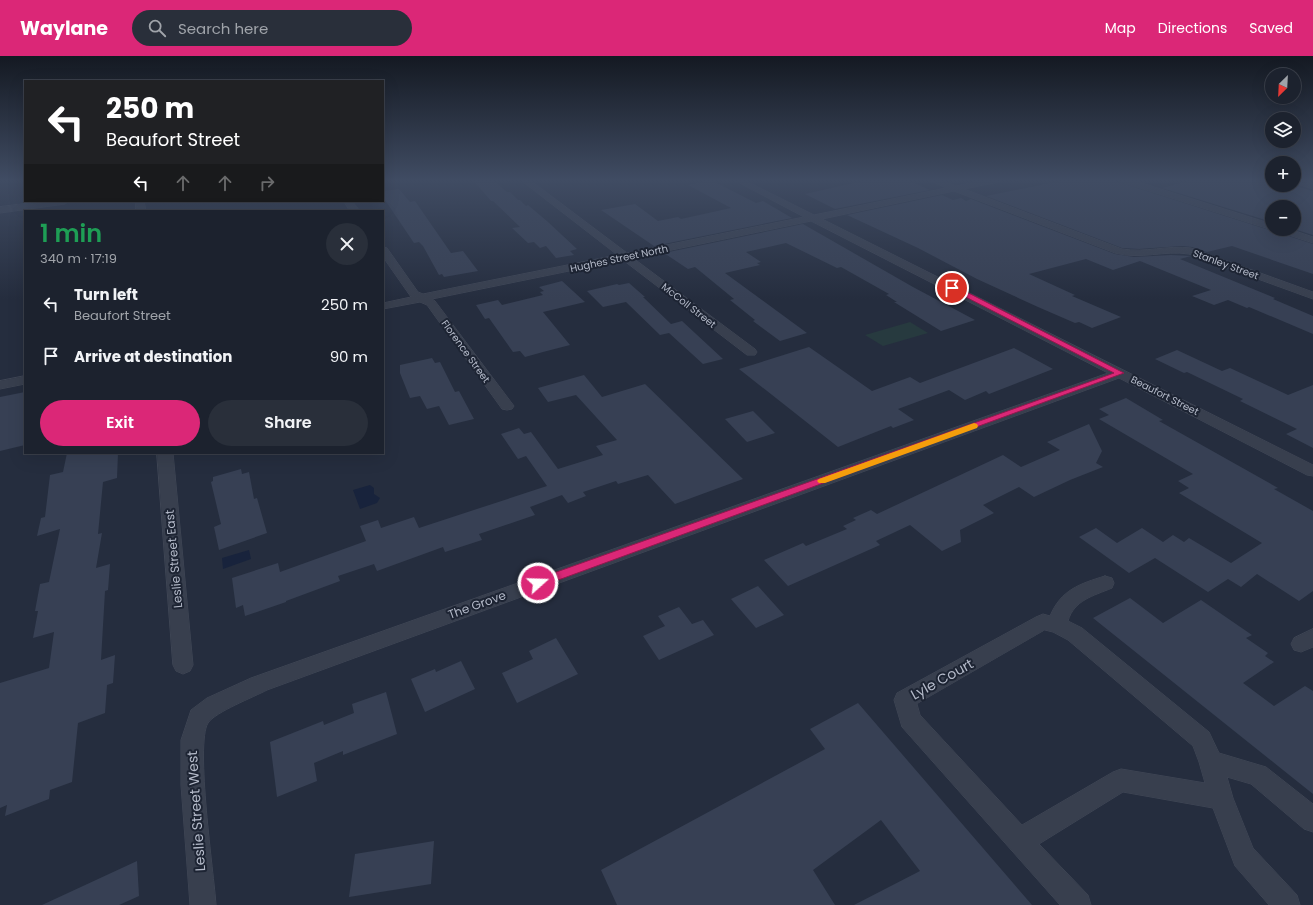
<!DOCTYPE html>
<html lang="en">
<head>
<meta charset="utf-8">
<style>
  body { margin:0; font-family:Poppins,sans-serif; background:#292f3a; color:#f1f3f6; height:100vh; display:flex; flex-direction:column; font-size:15px; white-space:nowrap }
  * { box-sizing:border-box; margin:0 }
  p { font-size:13px; color:#a0a4aa }
  .icon { flex:none; width:22px; height:22px; fill:none; stroke:currentColor; stroke-width:2; stroke-linecap:round; stroke-linejoin:round }
  .map { position:relative; flex:1; overflow:hidden }
  .side { position:absolute; left:24px; top:154px; width:360px; height:244px; display:flex; flex-direction:column; background:#1c222e; border-radius:0px; box-shadow:0 4px 16px #0002,0 0 0 1px #3a3f4a }
  .side>* { flex:none }
  .hud { position:absolute; left:24px; top:24px; width:360px; height:122px; border-radius:0px; box-shadow:0 4px 16px #0002,0 0 0 1px #3a3f4a; background:#202124; color:#fff; overflow:hidden }
  .needle { width:26px; rotate:204deg }
  .buttons { position:absolute; left:1265px; top:12px; display:grid; gap:8px }
  .buttons a { display:grid; place-items:center; width:36px; height:36px; border-radius:50%; background:#1c222e; box-shadow:0 4px 16px #0002,0 0 0 1px #3a3f4a; font-size:20px }
  .pin { position:absolute; display:grid; place-items:center; width:34px; height:34px; color:#fff; margin:-17px; border:2px solid #fff; border-radius:50%; box-shadow:0 1px 4px #0007 }
  .me { position:absolute; width:44px; margin:-22px; rotate:70deg; stroke-linejoin:round; filter:drop-shadow(0 0 3px #0008) }
  .turn { display:flex; align-items:center; gap:14px; height:84px; padding:0 16px; font-size:18px }
  .turn .icon { width:52px; height:52px; stroke-width:2.5 }
  .turn b { display:block; font-size:28px; line-height:34px }
  .lanes { display:flex; align-items:center; height:38px; padding:0 16px; background:#0003; justify-content:center; gap:20px; direction:ltr }
  .lanes .off { opacity:.35 }
  .round { display:grid; place-items:center; flex:none; width:42px; height:42px; border-radius:21px; background:#292f3a }
  .summary { display:flex; align-items:center; justify-content:space-between; height:68px; padding:0 16px }
  h1 { font-size:24px; font-weight:600; line-height:30px; color:#1e9e55 }
  .action { display:flex; gap:8px; margin-top:auto; padding:8px 16px }
  .action a { flex:1; height:46px; border-radius:24px; background:#db2777; color:#fff; font-size:16px; font-weight:600; line-height:46px; text-align:center }
  .action a+a { background:#292f3a; color:#f1f3f6 }
  ul { padding:0; list-style:none }
  li { display:flex; align-items:center; gap:12px; height:52px; padding:0 16px }
  li div { flex:1 }
  li b { display:block; font-size:15px }
  li em { font-style:normal }
  header { display:flex; align-items:center; gap:24px; box-sizing:border-box; height:56px; padding:0 20px; background:#db2777; color:#fff }
  header strong { font-size:19px }
  nav { display:flex; gap:22px; margin-inline-start:auto; font-size:14px }
  .search { width:280px; height:36px; background:#292f3a; display:flex; align-items:center; gap:10px; box-sizing:border-box; padding:0 14px; border-radius:22px; color:#a0a4aa; font-size:15px }
  .map>svg:first-child { display:block }
  .green { fill:#273a3f }
  .water { fill:#18233c }
  .building { fill:#374054 }
  .lines { fill:none; stroke-linecap:round; stroke-linejoin:round }
  .street-casing { stroke:#414857; stroke-width:1 }
  .street { fill:#383f4e; fill-rule:evenodd }
  .route { fill:#db2777; stroke:#8e194d }
  .slow { fill:#f59e0b }
  .labels { text-anchor:middle; stroke-width:4; stroke-linejoin:round; paint-order:stroke }
  .far-street-label { font-size:10px; fill:#b4bac9; stroke:#1d2433 }
  .street-label { font-size:12px; fill:#b4bac9; stroke:#1d2433 }
  .near-street-label { font-size:14px; fill:#b4bac9; stroke:#1d2433 }
</style>
</head>
<body>
<header>
<strong>Waylane</strong>
<div class="search"><svg class="icon" aria-label="search" viewBox="0 0 24 24"><circle cx="10" cy="10" r="6"/><path d="M15 15l6 6"/></svg>Search here</div>
<nav><a>Map</a><a>Directions</a><a>Saved</a></nav>
</header>
<div class="map">
<svg width="1313" height="849" viewBox="0 0 1313 849">
  <rect width="100%" height="100%" fill="#252d3e"/>
  <!-- green -->
  <polygon class="green" points="910,266 928,277 883,290 865,279"/>
  <!-- water -->
  <g class="water">
    <polygon points="370,429 374,432 374,438 380,442 377,447 360,453 353,434"/>
    <polygon points="249,494 251,503 223,513 222,502"/>
  </g>
  <!-- building -->
  <g class="building">
    <polygon points="473,124 493,124 507,136 510,136 518,144 520,144 526,150 528,149 548,166 577,193 570,195 574,199 556,202 546,190 540,192 534,186 528,187 512,172 520,171 493,145 491,145"/>
    <polygon points="711,124 756,147 763,145 792,162 654,190 601,154 635,148 658,165 678,161 681,163 731,152 688,129"/>
    <polygon points="867,124 907,124 930,134 835,153 805,138"/>
    <polygon points="1065,124 1112,124 1269,174 1273,174 1276,176 1313,188 1313,218 1232,190 1207,196 1192,191 1182,190 1139,193 1122,192 986,140"/>
    <polygon points="1192,124 1272,124 1272,129 1292,129 1313,135 1313,179 1294,173 1294,151 1272,151 1272,166 1162,132"/>
    <polygon points="399,133 410,146 415,145 451,197 463,195 478,215 444,221 442,218 439,219 423,190 419,186 414,187 383,141 383,135"/>
    <polygon points="942,139 953,144 961,142 966,145 971,143 1115,198 1134,201 1171,199 1191,200 1180,203 1275,242 1273,243 1313,260 1313,278 1249,251 1247,252 1228,244 1214,249 1192,240 1211,234 1140,205 1113,214 1086,203 1029,218 1075,239 1072,240 1121,261 1092,272 1079,266 1075,267 1038,251 977,223 918,192 847,159"/>
    <polygon points="803,168 913,231 975,264 941,275 894,246 897,246 886,239 889,238 841,211 837,212 786,187 746,196 761,206 757,207 760,209 725,217 807,277 780,285 753,265 755,264 730,244 734,243 695,211 688,213 664,197"/>
    <polygon points="562,225 585,246 543,256 570,289 543,296 525,301 520,295 513,296 489,262 485,263 476,249 498,244 502,249 543,239 540,236 544,235 539,231"/>
    <polygon points="629,227 645,241 643,241 671,268 682,265 723,303 703,308 669,277 660,279 626,246 603,251 587,235 617,228 619,229"/>
    <polygon points="809,291 872,335 910,321 920,327 1014,292 1053,313 989,338 986,335 965,344 949,334 898,353 914,364 893,372 891,370 838,391 739,313"/>
    <polygon points="1177,294 1222,315 1230,312 1288,339 1313,329 1313,392 1286,378 1297,373 1240,345 1243,343 1187,316 1184,317 1155,303"/>
    <polygon points="432,302 435,307 440,306 455,336 459,335 474,363 449,369 439,350 427,353 420,340 410,342 400,317 400,309"/>
    <polygon points="584,319 602,341 645,328 743,423 675,448 648,419 618,428 616,425 583,436 586,440 568,447 562,439 530,451 535,459 479,478 482,484 445,496 443,491 377,515 374,508 338,520 340,525 286,545 286,546 245,560 243,549 236,552 232,522 278,507 280,516 366,485 360,470 378,464 381,472 414,461 419,472 547,430 526,400 518,403 501,378 519,372 524,378 531,376 558,413 603,399 596,390 617,384 576,339 548,346 538,332"/>
    <polygon points="25,336 25,389 0,395 0,341"/>
    <polygon points="1126,342 1163,364 1159,365 1278,432 1274,433 1313,455 1313,535 1299,545 1257,518 1241,531 1228,523 1208,536 1155,502 1129,517 1079,481 1096,472 1117,487 1142,472 1163,486 1173,479 1184,486 1189,482 1231,507 1262,487 1179,437 1189,432 1178,425 1193,418 1099,363 1109,359 1099,353"/>
    <polygon points="753,355 775,377 747,386 725,363"/>
    <polygon points="1089,368 1102,395 1096,407 1103,411 1070,424 1034,441 1019,431 983,449 994,457 960,474 961,486 942,495 910,469 876,485 880,489 788,530 764,504 803,487 806,490 847,473 843,470 856,464 853,462 871,454 877,458 1003,399 1021,411 1060,394 1047,386"/>
    <polygon points="67,397 118,397 117,422 103,426 98,478 102,477 96,512 110,508 108,534 105,535 101,604 115,599 113,627 107,629 105,657 78,667 72,726 50,734 49,743 5,760 7,749 0,752 0,627 49,612 54,576 33,582 38,555 35,555 40,528 49,526 60,473 37,480 41,462 45,461 50,419 63,416"/>
    <polygon points="241,413 242,418 249,416 254,443 257,442 267,477 219,494 214,471 221,468 211,426 213,425 213,421"/>
    <polygon points="758,530 784,559 756,572 731,543"/>
    <polygon points="1130,542 1163,567 1201,544 1252,579 1246,582 1268,597 1265,600 1274,606 1243,627 1274,650 1305,630 1313,635 1313,738 1093,562"/>
    <polygon points="679,551 692,568 703,564 714,579 659,604 643,580 665,570 658,560"/>
    <polygon points="556,582 578,618 517,647 502,617 533,603 529,595"/>
    <polygon points="461,605 475,633 425,656 411,623 435,613 436,616"/>
    <polygon points="386,636 397,678 343,699 343,695 314,707 317,725 277,741 270,686 323,665 324,669 354,657 352,648"/>
    <polygon points="858,647 1032,849 854,849 920,815 881,764 813,814 835,849 617,849 601,814 825,693 810,673"/>
    <polygon points="434,785 431,828 349,841 355,798"/>
    <polygon points="137,805 139,840 119,849 42,849"/>
  </g>
  <g class="lines">
    <defs>
      <g id="street">
        <path d="M521,124H530L627,197L804,161L734,124H744L814,159L946,132L929,124H940L956,130L984,124H1000L999,126L964,133L1122,193C1145,197 1168,189 1191,192L1313,236V243L1189,198C1164,194 1141,204 1115,197L954,135L822,163L1313,409V420L1307,419L1119,322L267,634C254,641 215,656 208,667C195,688 214,818 216,849H190L181,729V684L191,654L207,642L251,622L1108,317L811,165L633,202L755,293L757,296L755,299H747L623,204L432,243L435,245L514,350L512,353L507,354L502,353L427,249L420,246L383,253V247L411,241L383,201V191L387,192L418,236L423,238L617,199Z"/>
        <polygon points="1120,124 1132,124 1272,168 1272,173 1289,173 1313,181 1313,187 1276,175 1274,173 1269,173 1121,126"/>
        <polygon points="1294,124 1302,124 1313,127 1313,133 1294,127"/>
        <polygon points="46,145 69,145 65,148 0,157 0,151"/>
        <polygon points="136,145 144,145 146,155 136,155"/>
        <polygon points="344,145 352,145 360,155 350,155"/>
        <polygon points="25,320 25,328 0,333 0,325"/>
        <polygon points="157,397 173,397 193,609 190,615 183,618 176,615 173,609"/>
        <path d="M1105,520L1112,522L1114,527L1112,532C1093,540 1074,544 1068,565L1082,572L1209,676L1219,697L1266,711L1313,748V776L1304,773L1251,728L1227,721L1233,742L1253,792L1297,839L1300,849H1269L1235,810L1213,752L1123,736L1039,788L1088,839L1091,849H1060L902,671L894,644L897,637L1036,561L1043,558L1050,560C1061,534 1079,528 1105,520ZM1045,574L1053,576L1068,584L1193,690L1199,706L1205,727L1121,713L1113,716L1022,769L920,659L917,648Z"/>
        <polygon points="1313,573 1313,591 1301,596 1294,594 1291,588 1294,582"/>
      </g>
    </defs>
    <!-- street casing -->
    <use href="#street" class="street-casing"/>
    <!-- street -->
    <use href="#street" class="street"/>
  </g>
  <!-- sky -->
  <linearGradient id="sky" x2="0" y2="1"><stop stop-color="#141922"/><stop offset="0.51" stop-color="#404c63"/><stop offset="1" stop-color="#404c63" stop-opacity="0"/></linearGradient>
  <rect width="1313" height="243" fill="url(#sky)"/>
  <!-- route -->
  <polygon class="route" points="950,230 955,230 1124,317 542,530 534,530 533,527 534,524 1114,317 950,233"/>
  <!-- slow -->
  <polygon class="slow" points="974,367 977,368 978,370 977,372 825,427 819,427 817,425 819,423"/>
  <g class="labels">
    <!-- far-street labels -->
    <g class="far-street-label">
      <text transform="translate(619 202) rotate(-12)" y="4">Hughes Street North</text>
      <text transform="translate(1226 208) rotate(20)" y="4">Stanley Street</text>
      <text transform="translate(689 249) rotate(38)" y="4">McColl Street</text>
      <text transform="translate(466 295) rotate(54)" y="4">Florence Street</text>
      <text transform="translate(1165 339) rotate(27)" y="4">Beaufort Street</text>
    </g>
    <!-- street labels -->
    <g class="street-label">
      <text transform="translate(174 503) rotate(-95)" y="4">Leslie Street East</text>
      <text transform="translate(477 549) rotate(-20)" y="4">The Grove</text>
    </g>
    <!-- near-street labels -->
    <g class="near-street-label">
      <text transform="translate(942 623) rotate(-29)" y="5">Lyle Court</text>
      <text transform="translate(196 755) rotate(-94)" y="5">Leslie Street West</text>
    </g>
  </g>
</svg>
<div class="buttons">
<a><svg class="needle" viewBox="-14 -14 28 28"><path d="M0-13l5 13h-10z" fill="#e53935"/><path d="M0 13l5-13h-10z" fill="#a0a4aa"/></svg></a>
<a><svg class="icon" aria-label="layers" viewBox="0 0 24 24"><path d="M12 4l9 5-9 5-9-5zM3 14l9 5 9-5"/></svg></a>
<a>+</a>
<a>−</a>
</div>
<div class="pin" style="left:952px;top:232px;background:#d93025"><svg class="icon" aria-label="arrive" viewBox="0 0 24 24"><path d="M6 21V4h12l-3 4 3 4H6"/></svg></div>
<svg class="me" style="left:538px;top:527px" viewBox="-20 -20 40 40"><circle r="17" fill="#db2777" stroke="#fff" stroke-width="3"/><path d="M0-11L8 9 0 5-8 9z" fill="#fff"/></svg>
<div class="hud">
<div class="turn"><svg class="icon" aria-label="left" viewBox="0 0 24 24"><path d="M17 20v-9H6M10 6l-5 5 5 5"/></svg><div><b>250 m</b>Beaufort Street</div></div>
<div class="lanes"><svg class="icon" aria-label="left" viewBox="0 0 24 24"><path d="M17 20v-9H6M10 6l-5 5 5 5"/></svg><svg class="icon off" aria-label="ahead" viewBox="0 0 24 24"><path d="M12 20V5M6 11l6-6 6 6"/></svg><svg class="icon off" aria-label="ahead" viewBox="0 0 24 24"><path d="M12 20V5M6 11l6-6 6 6"/></svg><svg class="icon off" aria-label="right" viewBox="0 0 24 24"><path d="M7 20v-9h11M14 6l5 5-5 5"/></svg></div>
</div>
<section class="side">
<div class="summary"><div><h1>1 min</h1><p>340 m · 17:19</p></div><a class="round"><svg class="icon" aria-label="close" viewBox="0 0 24 24"><path d="M6 6l12 12M18 6L6 18"/></svg></a></div>
<ul>
<li><svg class="icon" aria-label="left" viewBox="0 0 24 24"><path d="M17 20v-9H6M10 6l-5 5 5 5"/></svg><div><b>Turn left</b><p>Beaufort Street</p></div><em>250 m</em></li>
<li><svg class="icon" aria-label="arrive" viewBox="0 0 24 24"><path d="M6 21V4h12l-3 4 3 4H6"/></svg><div><b>Arrive at destination</b></div><em>90 m</em></li>
</ul>
<div class="action"><a>Exit</a><a>Share</a></div>
</section>
</div>
</body>
</html>
